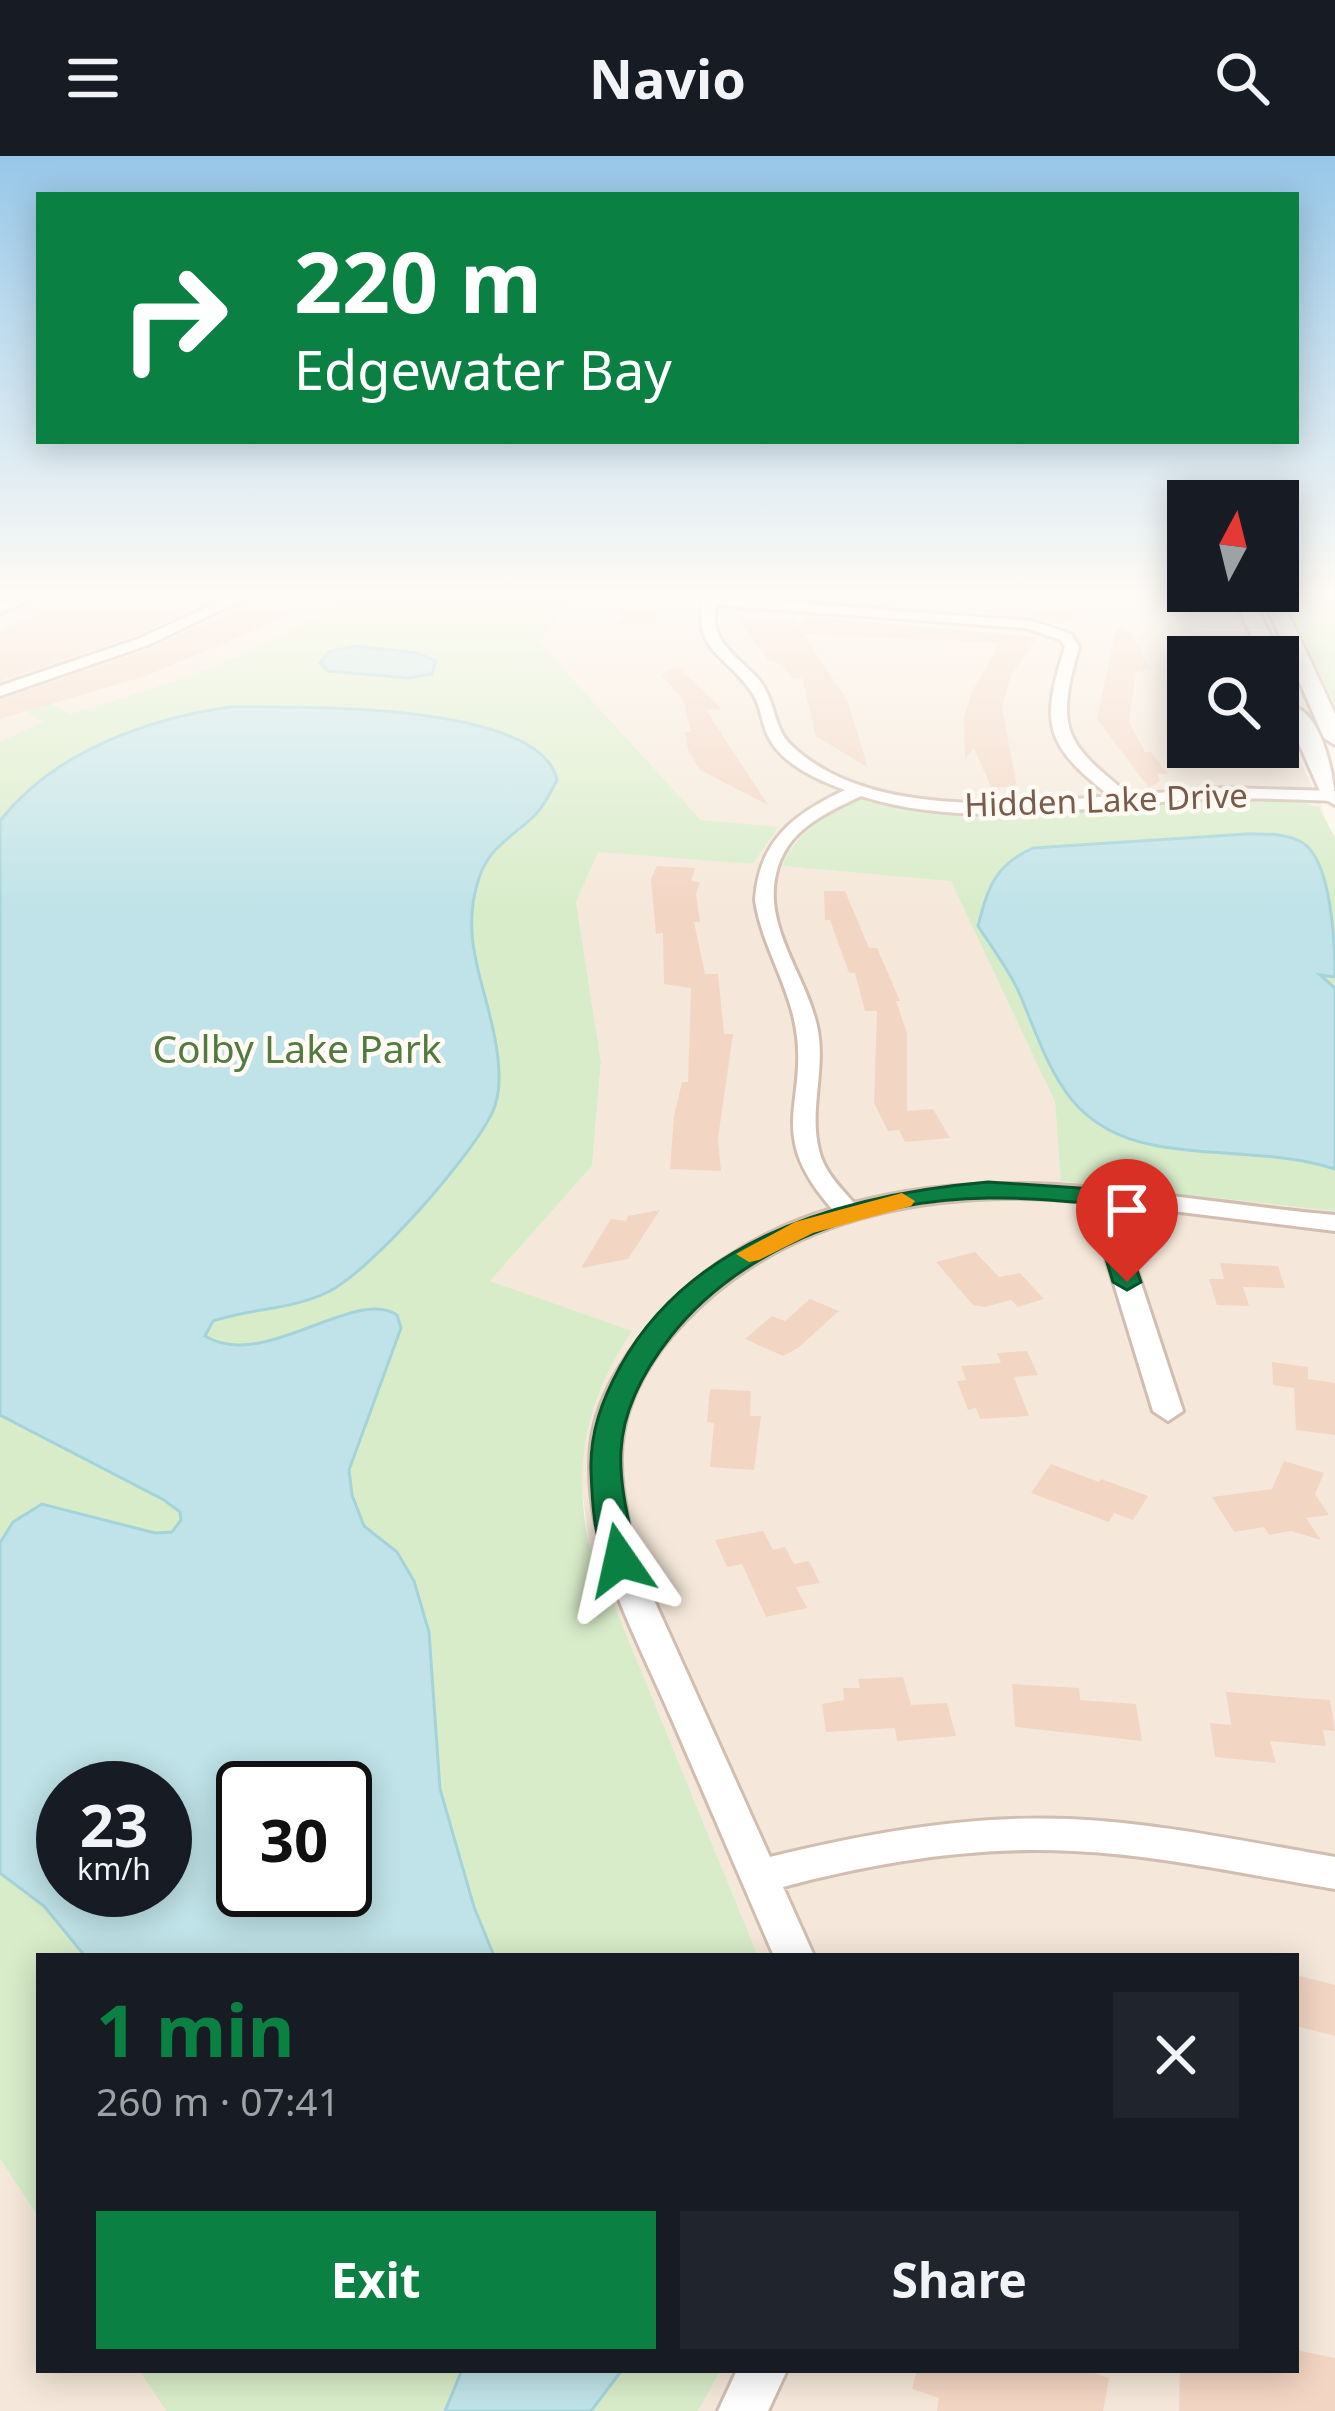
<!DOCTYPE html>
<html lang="en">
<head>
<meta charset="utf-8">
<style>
  body { margin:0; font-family:"Noto Sans",sans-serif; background:#20242c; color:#f1f3f6; height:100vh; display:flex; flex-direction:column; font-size:45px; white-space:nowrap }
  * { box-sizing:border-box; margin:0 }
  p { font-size:39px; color:#9ea1a6 }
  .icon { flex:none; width:66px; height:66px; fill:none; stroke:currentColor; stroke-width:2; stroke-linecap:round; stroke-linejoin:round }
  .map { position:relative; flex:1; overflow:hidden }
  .panel { position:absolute; left:36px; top:1797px; width:1263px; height:420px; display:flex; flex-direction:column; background:#171b24; border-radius:0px; box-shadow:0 6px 30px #0003 }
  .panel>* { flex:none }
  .banner { position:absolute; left:36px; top:36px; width:1263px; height:252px; border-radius:0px; box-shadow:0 6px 30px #0003; background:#0b8043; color:#fff; overflow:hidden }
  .needle { width:78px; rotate:7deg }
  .buttons { position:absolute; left:1167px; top:324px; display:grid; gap:24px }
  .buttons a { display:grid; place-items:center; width:132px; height:132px; border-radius:0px; background:#171b24; box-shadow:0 6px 30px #0003; font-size:60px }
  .speed { position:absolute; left:36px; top:1605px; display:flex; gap:24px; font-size:60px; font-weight:700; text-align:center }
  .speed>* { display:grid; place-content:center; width:156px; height:156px; border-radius:50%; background:#171b24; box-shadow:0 6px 30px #0003; line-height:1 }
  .speed small { font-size:30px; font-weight:400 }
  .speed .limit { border:6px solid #111; border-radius:18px; background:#fff; color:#111 }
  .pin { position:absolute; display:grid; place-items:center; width:102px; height:102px; color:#fff; margin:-123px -51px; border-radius:50% 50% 50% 0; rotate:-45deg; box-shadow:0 0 12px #0007 }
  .pin .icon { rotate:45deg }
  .me { position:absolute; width:132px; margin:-66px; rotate:349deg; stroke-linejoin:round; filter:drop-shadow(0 0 9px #0008) }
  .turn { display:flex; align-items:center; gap:42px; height:252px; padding:0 60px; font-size:54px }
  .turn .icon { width:156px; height:156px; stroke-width:2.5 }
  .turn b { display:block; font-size:84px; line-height:102px }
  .round { display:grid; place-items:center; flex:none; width:126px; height:126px; border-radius:0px; background:#20242c }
  .summary { display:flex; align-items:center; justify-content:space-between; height:204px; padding:0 60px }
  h1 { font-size:72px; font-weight:700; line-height:90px; color:#0b8043 }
  .primary-button { display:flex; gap:24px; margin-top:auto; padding:24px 60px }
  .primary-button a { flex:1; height:138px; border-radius:0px; background:#0b8043; color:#fff; font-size:48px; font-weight:700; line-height:138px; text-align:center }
  .primary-button a+a { background:#20242c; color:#f1f3f6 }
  header { display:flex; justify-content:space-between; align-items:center; height:156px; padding:0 60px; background:#171b24; font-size:54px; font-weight:700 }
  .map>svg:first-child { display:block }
  .residential { fill:#f5e8da }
  .green { fill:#d8ecc9; fill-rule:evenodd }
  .water { fill:#bfe3e8; stroke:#a5d3da; stroke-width:3; fill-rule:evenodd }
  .building { fill:#f3d5c3 }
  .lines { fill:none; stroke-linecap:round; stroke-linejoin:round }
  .minor-casing { stroke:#d1beb0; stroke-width:6 }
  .secondary-casing { stroke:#d6c0b0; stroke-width:6 }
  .minor { fill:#fff; fill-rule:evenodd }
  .secondary { fill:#fff; fill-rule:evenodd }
  .route { fill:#0b8043; stroke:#07532c; stroke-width:3 }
  .slow { fill:#f59e0b }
  .labels { text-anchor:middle; stroke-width:9; stroke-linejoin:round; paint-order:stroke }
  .far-street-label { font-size:33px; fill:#7a5c4d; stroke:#fffaf3 }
  .park-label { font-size:39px; fill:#537a41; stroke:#fffaf3 }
</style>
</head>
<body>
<header><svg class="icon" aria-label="menu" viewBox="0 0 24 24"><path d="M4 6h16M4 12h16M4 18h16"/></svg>Navio<svg class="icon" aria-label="search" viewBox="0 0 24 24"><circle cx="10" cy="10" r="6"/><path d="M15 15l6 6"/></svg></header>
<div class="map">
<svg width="1335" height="2255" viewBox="0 0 1335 2255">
  <rect width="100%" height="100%" fill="#fdf6ec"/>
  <!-- residential -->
  <g class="residential">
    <polygon points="0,440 357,440 309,470 205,519 74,560 26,533 4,539 48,568 0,588"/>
    <polygon points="557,440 1230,440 1258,501 1188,501 1188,591 1278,591 1278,557 1325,658 1314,648 1286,643 1190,644 1029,659 951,655 868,641 810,671 794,687 782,710 951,724 1055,946 1062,1025 1335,1055 1335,2255 698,2255 721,2214 1296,2214 1296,1800 758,1800 588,1385 581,1323 586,1268 602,1223 631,1175 490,1125 592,1010 601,906 576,746 598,695 753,708 777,672 701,664 539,486 568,447"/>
    <polygon points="0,2003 39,2062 39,2214 139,2214 166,2255 0,2255"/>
  </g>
  <!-- green -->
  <g class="green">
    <path d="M349,440H557L569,446L539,486L701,664L778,671L753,708L598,696L576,746L601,906L592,1010L490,1125L632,1175C587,1242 573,1306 588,1385L758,1800H39V2062L0,2003V586L43,566L2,539L25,533L70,558L80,555C174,526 268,498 349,440ZM63,1632H165V1734H63ZM243,1632H345V1734H243Z"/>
    <polygon points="1286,440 1335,440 1335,550 1290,453"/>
    <path d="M868,641C927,651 984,661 1043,659C1123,656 1245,624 1319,651L1335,682V1055L1061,1025L1055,946L951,725L782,710C797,675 831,651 868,641Z"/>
    <polygon points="139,2214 721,2214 698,2255 166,2255"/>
  </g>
  <!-- water -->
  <g class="water">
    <polygon points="355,490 417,497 436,505 432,518 409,522 328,515 320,507 328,496"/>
    <path d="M230,551C295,551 540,545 557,624C550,637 543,652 532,662C510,682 489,692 479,722C459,782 485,827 495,883C499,904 502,935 493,955C473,999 371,1115 328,1136C291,1154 251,1152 213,1165L205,1180C264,1216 355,1130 397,1159L401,1172L349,1314L352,1339L364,1370L397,1396L414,1425L429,1476L440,1633L474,1751L494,1800H85L44,1750L0,1717V1387L13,1366L42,1348L155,1377L172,1376L181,1364L180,1356L164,1344L0,1259V665C54,596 146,563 230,551ZM165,1632V1734H63V1632ZM345,1632V1734H243V1632Z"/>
    <path d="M1247,678C1265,678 1287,677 1303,687C1332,706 1335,790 1335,821L1320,819L1335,832V1013C1276,994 1212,1001 1153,989C1066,972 1051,913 1021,841C1011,816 992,792 978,770C988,731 995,709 1033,692Z"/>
    <polygon points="462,2214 622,2214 591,2255 445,2255"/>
  </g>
  <!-- building -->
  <g class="building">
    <polygon points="81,440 163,440 209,446 136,479 0,525 0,475"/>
    <polygon points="625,440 663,440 655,469 618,468"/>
    <polygon points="827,440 1041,446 1089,455 1059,469 1032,460 822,444"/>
    <polygon points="241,450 296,457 145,520 0,563 0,544 149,493"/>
    <polygon points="806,460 1037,481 1011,519 1002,552 1017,631 991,631 974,592 965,603 964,562 972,536 1000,487 803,478 847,544 868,612 816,580 802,522 793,523 782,509 769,505 737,462 792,462 797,469"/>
    <polygon points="1116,472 1132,478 1150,513 1136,516 1129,566 1145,596 1151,596 1168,618 1157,618 1160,625 1149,632 1097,563"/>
    <polygon points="678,511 722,553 706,554 768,649 700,614 688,594 685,576 691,576 683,544 661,518"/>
    <polygon points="657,710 695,712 691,725 700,726 696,738 700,766 694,766 705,818 718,818 724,878 733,878 718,982 721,1015 670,1013 674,960 682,926 688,926 691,832 664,828 663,777 656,778 651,723"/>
    <polygon points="824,735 845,735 869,792 877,792 900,845 896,845 907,877 907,955 933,953 950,982 905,986 899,974 888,975 874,947 877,855 865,855 855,817 849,817 830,764 825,764"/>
    <polygon points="660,1054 628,1103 581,1112 611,1063 626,1065 628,1060"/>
    <polygon points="975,1096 999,1121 1020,1117 1044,1143 1018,1151 1011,1144 985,1151 973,1149 936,1106"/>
    <polygon points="1220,1107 1278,1110 1285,1132 1243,1131 1249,1150 1217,1149 1209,1123 1224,1123"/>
    <polygon points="810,1143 839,1155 798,1192 783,1200 745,1183 772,1160 785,1165"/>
    <polygon points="1027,1195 1038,1219 1014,1221 1029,1260 980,1263 976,1252 968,1254 957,1225 966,1224 961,1210 1001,1207 997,1197"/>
    <polygon points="1272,1206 1308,1211 1308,1223 1335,1227 1335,1279 1296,1274 1294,1232 1273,1229"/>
    <polygon points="710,1233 751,1235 750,1260 761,1260 754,1314 710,1311 714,1267 707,1266"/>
    <polygon points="1284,1305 1324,1317 1315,1338 1329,1359 1306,1362 1321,1384 1291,1375 1269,1379 1264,1371 1234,1376 1212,1341 1272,1333"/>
    <polygon points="1051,1308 1099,1326 1101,1323 1148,1340 1133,1364 1114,1357 1109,1366 1031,1337"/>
    <polygon points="763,1375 773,1394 785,1391 794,1408 809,1405 820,1427 796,1431 807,1452 766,1461 742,1408 727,1411 715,1384"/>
    <polygon points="903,1521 911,1549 947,1547 956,1580 897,1585 895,1572 826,1576 822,1548 844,1544 843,1532 860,1532 858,1523"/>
    <polygon points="1012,1528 1079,1532 1080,1544 1136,1548 1142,1585 1015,1571"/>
    <polygon points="1226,1536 1330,1544 1335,1575 1323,1574 1326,1590 1270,1585 1276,1607 1215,1601 1210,1567 1231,1569"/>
    <polygon points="1296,1819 1335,1829 1335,1880 1296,1870"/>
    <polygon points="1296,2194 1335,2202 1335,2255 1179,2255 1180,2214 1296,2214"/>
    <polygon points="917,2214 1086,2214 1109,2222 1103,2255 937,2255 939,2242 912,2233"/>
  </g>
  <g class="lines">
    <defs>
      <g id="minor">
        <polygon points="19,440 37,440 0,457 0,448"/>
        <polygon points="232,440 250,440 148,489 0,540 0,530 138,483"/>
        <path d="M705,440L1032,465L1071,478L1079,491C1055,573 1064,587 1130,639L1224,632L1335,635L1334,645C1284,643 1234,641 1185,644C1079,652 964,673 861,640C824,658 786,674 776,718C763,773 809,823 818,875C825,915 809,955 819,994C824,1016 840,1031 854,1047C1014,1004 1174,1045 1335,1059V1075L1115,1048L1183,1255L1168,1265L1153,1255L1089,1046C943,1031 788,1056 684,1166C655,1196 630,1236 623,1277C616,1319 628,1363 636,1404L770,1701C868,1677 969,1659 1070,1663C1159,1667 1247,1686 1335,1701V1733C1248,1719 1161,1699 1073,1695C975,1690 877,1706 783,1731L814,1800H774C740,1722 707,1644 673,1566C636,1479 582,1388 591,1290C596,1237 633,1186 669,1149C713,1104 771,1071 832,1053C760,971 814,945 793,859C783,819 761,785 755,744C759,684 794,658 845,634C818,624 781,608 768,580C761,566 761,548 751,535C726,498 689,493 705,440ZM716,449L1025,472L1061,484L1065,491C1040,569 1045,589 1110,640C1014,649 866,662 791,589C773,572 775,543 759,524C737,500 708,485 716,449Z"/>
        <polygon points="737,2214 787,2214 768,2255 718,2255"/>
      </g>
      <g id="secondary">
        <polygon points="1233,440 1251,440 1281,501 1278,505 1278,501 1261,501"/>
        <polygon points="1262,440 1280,440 1335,558 1335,589 1324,582"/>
        <path d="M1297,552C1323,563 1335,623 1335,649L1323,642L1286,558Z"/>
      </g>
    </defs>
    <!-- minor casing -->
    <use href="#minor" class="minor-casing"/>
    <!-- secondary casing -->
    <use href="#secondary" class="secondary-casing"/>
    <!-- minor -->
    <use href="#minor" class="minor"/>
    <!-- secondary -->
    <use href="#secondary" class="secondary"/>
  </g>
  <!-- sky -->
  <linearGradient id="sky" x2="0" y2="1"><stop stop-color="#97c7e8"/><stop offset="0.58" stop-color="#fefbf6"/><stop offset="1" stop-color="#fefbf6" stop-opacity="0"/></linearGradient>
  <rect width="1335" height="755" fill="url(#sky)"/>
  <!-- route -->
  <path class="route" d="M988,1026L1109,1034L1141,1126L1127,1134L1113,1126L1089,1047C1056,1045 1022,1041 989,1042C874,1043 744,1088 671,1180C645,1213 623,1252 621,1295C619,1332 630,1369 637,1404L632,1412H609C594,1386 592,1344 591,1314C590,1276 602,1244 620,1211C692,1080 850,1038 988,1026Z"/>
  <!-- slow -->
  <polygon class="slow" points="902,1037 915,1045 911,1050 813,1077 759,1104 749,1106 736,1098 795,1066"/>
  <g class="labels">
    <!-- far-street labels -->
    <g class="far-street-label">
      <text transform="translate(1106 644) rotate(-2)" y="12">Hidden Lake Drive</text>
    </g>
    <!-- park labels -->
    <g class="park-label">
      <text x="297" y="907">Colby Lake Park</text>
    </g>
  </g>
</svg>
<div class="buttons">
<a><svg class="needle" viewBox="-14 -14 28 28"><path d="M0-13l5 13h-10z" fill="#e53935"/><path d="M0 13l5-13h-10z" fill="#9ea1a6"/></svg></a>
<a><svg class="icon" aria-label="search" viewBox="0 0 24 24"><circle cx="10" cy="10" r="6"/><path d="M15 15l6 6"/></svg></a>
</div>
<div class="speed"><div>23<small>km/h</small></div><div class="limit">30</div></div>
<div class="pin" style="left:1127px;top:1126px;background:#d93025"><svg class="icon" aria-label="arrive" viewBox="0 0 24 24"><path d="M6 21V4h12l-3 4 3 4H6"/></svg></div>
<svg class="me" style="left:620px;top:1404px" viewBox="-20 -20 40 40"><path d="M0-17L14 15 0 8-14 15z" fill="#0b8043" stroke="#fff" stroke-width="4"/></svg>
<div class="banner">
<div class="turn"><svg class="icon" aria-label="right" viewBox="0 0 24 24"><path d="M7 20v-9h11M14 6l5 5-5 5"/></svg><div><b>220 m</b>Edgewater Bay</div></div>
</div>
<section class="panel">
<div class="summary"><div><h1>1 min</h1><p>260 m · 07:41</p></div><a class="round"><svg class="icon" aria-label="close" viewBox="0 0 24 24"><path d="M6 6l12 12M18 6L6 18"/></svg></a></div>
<div class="primary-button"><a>Exit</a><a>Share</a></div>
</section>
</div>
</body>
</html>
